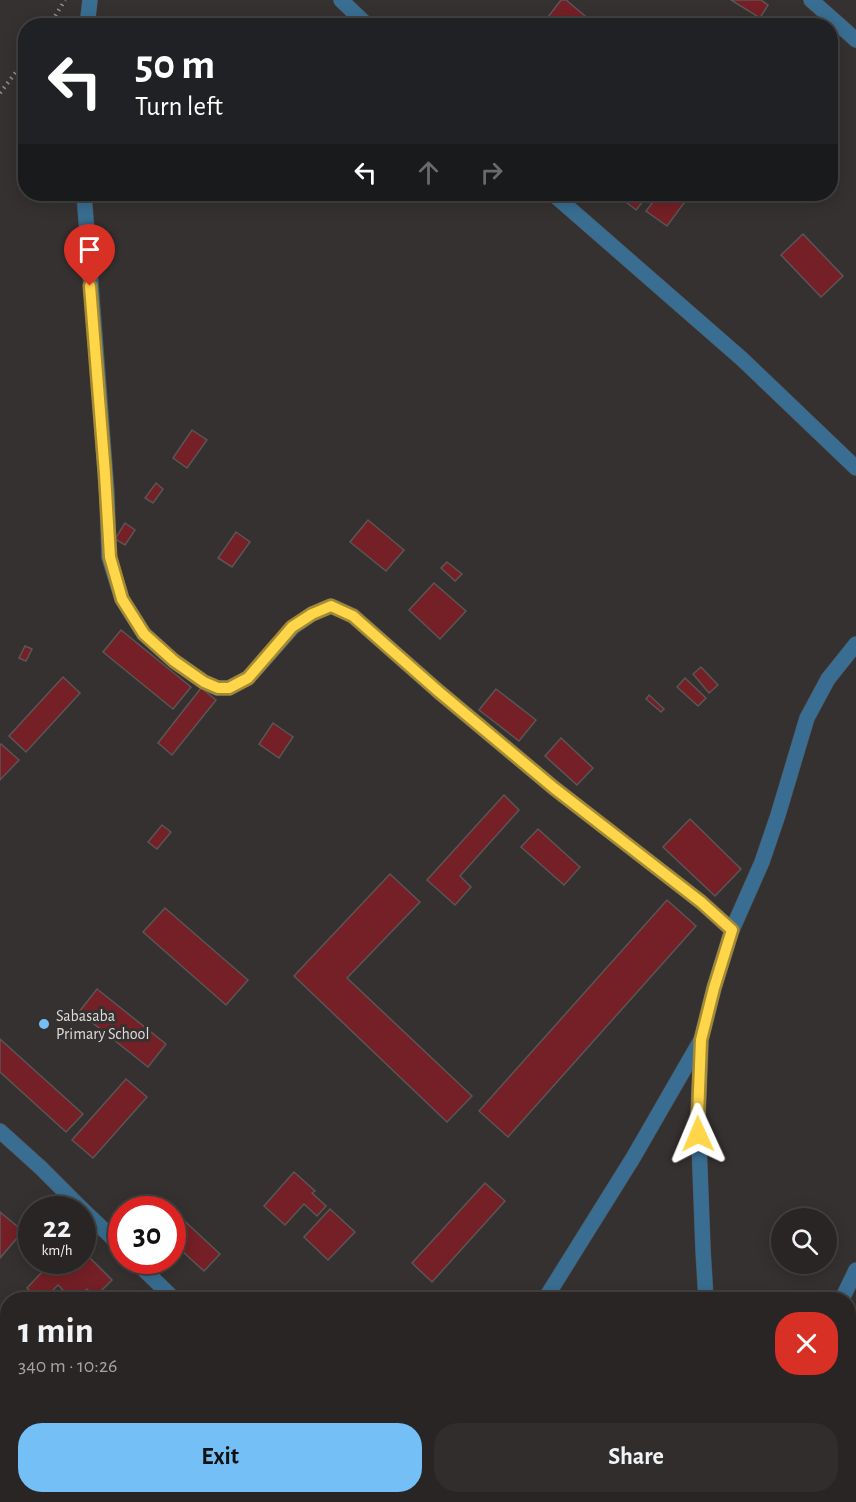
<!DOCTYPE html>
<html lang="en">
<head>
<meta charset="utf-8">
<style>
  body { margin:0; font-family:"Alegreya Sans",sans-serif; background:#302d2c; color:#f1f3f6; height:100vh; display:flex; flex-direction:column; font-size:22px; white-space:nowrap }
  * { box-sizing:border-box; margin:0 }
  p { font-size:20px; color:#a5a5a6 }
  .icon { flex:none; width:33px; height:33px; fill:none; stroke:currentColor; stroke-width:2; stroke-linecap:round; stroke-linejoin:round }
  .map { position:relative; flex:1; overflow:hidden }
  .drawer { position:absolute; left:0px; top:1292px; width:856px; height:212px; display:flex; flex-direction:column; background:#282524; border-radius:24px 24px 0 0; box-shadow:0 3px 15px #0003,0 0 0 2px #444241 }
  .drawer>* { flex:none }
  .top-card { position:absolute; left:18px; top:18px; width:820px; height:183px; border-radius:24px; box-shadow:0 3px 15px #0003,0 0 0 2px #444241; background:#202124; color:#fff; overflow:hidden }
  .buttons { position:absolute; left:771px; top:1208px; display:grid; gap:12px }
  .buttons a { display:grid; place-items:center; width:66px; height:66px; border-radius:50%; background:#282524; box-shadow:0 3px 15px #0003,0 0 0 2px #444241; font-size:30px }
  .speed { position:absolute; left:18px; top:1196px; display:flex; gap:12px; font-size:30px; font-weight:700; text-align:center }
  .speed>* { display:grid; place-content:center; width:78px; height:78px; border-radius:50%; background:#282524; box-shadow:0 3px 15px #0003,0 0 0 2px #444241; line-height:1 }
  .speed small { font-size:15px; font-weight:400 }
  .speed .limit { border:9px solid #d22; background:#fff; color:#111 }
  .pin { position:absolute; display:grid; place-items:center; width:51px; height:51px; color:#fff; margin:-62px -26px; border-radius:50% 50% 50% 0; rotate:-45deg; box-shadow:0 0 6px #0007 }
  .pin .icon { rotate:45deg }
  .me { position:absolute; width:66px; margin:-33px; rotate:359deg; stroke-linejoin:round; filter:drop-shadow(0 0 4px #0008) }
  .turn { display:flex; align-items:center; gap:21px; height:126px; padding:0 18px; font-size:27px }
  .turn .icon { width:78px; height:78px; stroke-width:2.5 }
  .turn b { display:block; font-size:42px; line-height:51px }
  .lanes { display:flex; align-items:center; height:57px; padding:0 18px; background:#0003; justify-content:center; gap:30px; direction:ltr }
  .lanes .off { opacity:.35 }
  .round { display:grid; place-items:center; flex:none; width:63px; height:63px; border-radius:24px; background:#302d2c }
  .head { display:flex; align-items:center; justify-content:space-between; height:102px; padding:0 18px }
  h1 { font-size:36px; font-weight:600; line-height:45px }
  .cta { display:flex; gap:12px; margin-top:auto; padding:12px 18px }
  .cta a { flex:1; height:69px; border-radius:24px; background:#74c0f6; color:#111; font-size:24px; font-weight:600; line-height:69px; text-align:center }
  .cta a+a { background:#302d2c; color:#f1f3f6 }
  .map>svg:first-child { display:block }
  .building { fill:#751f26; stroke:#5a5655; stroke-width:1.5 }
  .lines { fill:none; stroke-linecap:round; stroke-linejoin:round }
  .minor-casing { stroke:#504c4c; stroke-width:16 }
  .path { stroke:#928e8e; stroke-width:4; stroke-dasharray:1.5 4.5; stroke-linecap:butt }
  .minor { stroke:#396e92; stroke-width:15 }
  .route-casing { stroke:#a68a30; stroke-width:15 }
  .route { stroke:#ffd54a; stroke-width:10 }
  .poi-dot { fill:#74c0f6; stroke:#353130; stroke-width:2 }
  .labels { text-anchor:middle; stroke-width:6; stroke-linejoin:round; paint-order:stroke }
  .poi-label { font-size:16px; fill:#dfdcdc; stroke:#353130; text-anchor:start }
</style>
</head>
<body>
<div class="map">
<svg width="856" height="1502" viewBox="0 0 856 1502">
  <rect width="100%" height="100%" fill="#353130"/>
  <!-- building -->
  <g class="building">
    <polygon points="561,0 566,0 597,26 569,26 563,21 560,26 541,26"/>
    <polygon points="731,0 761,0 768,5 760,18"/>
    <polygon points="616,194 649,194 636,210"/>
    <polygon points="659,194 671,194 684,203 667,226 646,211"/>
    <polygon points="803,234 843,276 821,297 781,255"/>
    <polygon points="192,430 207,440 187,468 173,458"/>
    <polygon points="156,483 163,489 153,503 145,498"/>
    <polygon points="368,520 404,550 386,571 350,542"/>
    <polygon points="125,523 135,530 125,545 115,539"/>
    <polygon points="236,532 250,542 232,567 218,558"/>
    <polygon points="447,562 462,574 455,581 441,568"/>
    <polygon points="434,583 466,611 440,639 409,610"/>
    <polygon points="121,630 191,687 173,709 103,652"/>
    <polygon points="25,646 32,649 26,661 19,658"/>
    <polygon points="701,667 718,685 709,693 693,674"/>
    <polygon points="63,677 80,693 26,752 9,736"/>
    <polygon points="685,678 706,698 698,706 677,687"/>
    <polygon points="201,688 216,700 172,755 158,743"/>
    <polygon points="496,689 536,720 519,741 479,710"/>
    <polygon points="649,695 664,709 661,712 646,699"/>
    <polygon points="273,723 293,737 279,758 259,744"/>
    <polygon points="561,738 593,768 577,785 545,756"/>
    <polygon points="1,744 19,760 0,780 0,745"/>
    <polygon points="504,795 519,810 460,876 471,887 455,905 427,880"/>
    <polygon points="690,819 741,869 715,896 663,847"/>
    <polygon points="162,825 171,832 157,849 148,842"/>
    <polygon points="538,829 580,867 564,885 521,847"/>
    <polygon points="390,874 420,902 347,978 472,1096 447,1122 294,976"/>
    <polygon points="667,900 696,926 508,1137 479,1111"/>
    <polygon points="165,908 248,980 226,1005 143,932"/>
    <polygon points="97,989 166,1044 148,1067 79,1012"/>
    <polygon points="0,1039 83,1114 66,1132 0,1072"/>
    <polygon points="126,1079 147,1097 93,1158 72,1140"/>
    <polygon points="294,1172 315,1191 312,1193 326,1206 317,1216 304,1204 285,1225 264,1206"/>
    <polygon points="485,1183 505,1201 432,1282 412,1263"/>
    <polygon points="330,1209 355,1232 328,1260 304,1237"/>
    <polygon points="0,1212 23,1231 0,1258"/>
    <polygon points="177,1214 220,1254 204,1271 172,1242 172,1219"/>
    <polygon points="84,1252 112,1280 95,1297 87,1289 77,1299 72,1299 58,1285 44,1299 38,1299 27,1288 42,1272 38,1268 46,1260 82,1260"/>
    <polygon points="8,1309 8,1359 0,1354 0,1319"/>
    <polygon points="8,1409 8,1462 0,1455 0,1418"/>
    <polygon points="8,1482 8,1496 30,1496 26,1502 0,1502 0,1491"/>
  </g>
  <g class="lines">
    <defs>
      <g id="minor">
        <polyline points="341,0 368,26"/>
        <polyline points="811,0 856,40"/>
        <polyline points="87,26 90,0"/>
        <polyline points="84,194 107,494 109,557 122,599 144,634 174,661 204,682 217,688 229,688 248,678 293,627 312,614 331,606 353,616 438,691 554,788 701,902 732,930"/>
        <polyline points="553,194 742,359 856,468"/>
        <polyline points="701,1044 698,1116 703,1250 706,1299"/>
        <polyline points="0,1131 41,1168 82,1209"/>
        <polyline points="82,1209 122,1247"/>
        <polyline points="134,1260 174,1299"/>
        <polyline points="545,1299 633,1158 701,1040 714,988 732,930 762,862 778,815 807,718 828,679 856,644"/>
        <polyline points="842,1299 856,1270"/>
        <polyline points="429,1496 436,1502"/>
        <polyline points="318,1502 323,1496"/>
        <polyline points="660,1502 668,1496"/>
      </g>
    </defs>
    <!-- minor casing -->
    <use href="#minor" class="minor-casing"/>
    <!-- path -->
    <g class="path">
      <polyline points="49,26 65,0"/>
      <polyline points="0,93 26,59"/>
    </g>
    <!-- minor -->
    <use href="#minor" class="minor"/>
  </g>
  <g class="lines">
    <defs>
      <polyline id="route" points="90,286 105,474 110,557 122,599 144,634 174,661 204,682 218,688 229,688 248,678 292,627 312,614 331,606 353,616 438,691 554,788 701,902 732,930 714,988 701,1040 698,1116 698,1134"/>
    </defs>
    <!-- route casing -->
    <use href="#route" class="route-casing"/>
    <!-- route -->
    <use href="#route" class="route"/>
  </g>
  <!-- markers -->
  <circle class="poi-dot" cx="44" cy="1024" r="6"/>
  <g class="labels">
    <!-- poi labels -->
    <g class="poi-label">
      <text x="56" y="1021">Sabasaba<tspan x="56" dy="18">Primary School</tspan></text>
    </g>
  </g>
</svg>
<div class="buttons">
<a><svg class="icon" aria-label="search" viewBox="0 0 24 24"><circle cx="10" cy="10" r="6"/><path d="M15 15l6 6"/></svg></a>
</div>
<div class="speed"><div>22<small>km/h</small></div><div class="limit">30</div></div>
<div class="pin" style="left:90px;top:286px;background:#d93025"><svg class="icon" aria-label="arrive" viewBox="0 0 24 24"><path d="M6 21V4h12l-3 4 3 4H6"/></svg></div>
<svg class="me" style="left:698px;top:1134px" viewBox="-20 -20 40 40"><path d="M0-17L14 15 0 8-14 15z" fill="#ffd54a" stroke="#fff" stroke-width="4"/></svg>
<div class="top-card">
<div class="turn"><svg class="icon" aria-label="left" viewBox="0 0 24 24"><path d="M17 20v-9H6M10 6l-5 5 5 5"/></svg><div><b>50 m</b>Turn left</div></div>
<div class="lanes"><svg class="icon" aria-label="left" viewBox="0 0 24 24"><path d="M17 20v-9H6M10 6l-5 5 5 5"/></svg><svg class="icon off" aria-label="ahead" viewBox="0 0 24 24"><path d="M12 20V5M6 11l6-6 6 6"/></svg><svg class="icon off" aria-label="right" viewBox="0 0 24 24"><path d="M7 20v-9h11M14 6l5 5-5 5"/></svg></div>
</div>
<section class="drawer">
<div class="head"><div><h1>1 min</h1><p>340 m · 10:26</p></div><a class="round" style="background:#d93025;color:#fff"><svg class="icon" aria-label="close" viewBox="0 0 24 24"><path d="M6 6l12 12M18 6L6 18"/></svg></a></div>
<div class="cta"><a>Exit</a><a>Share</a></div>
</section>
</div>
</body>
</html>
